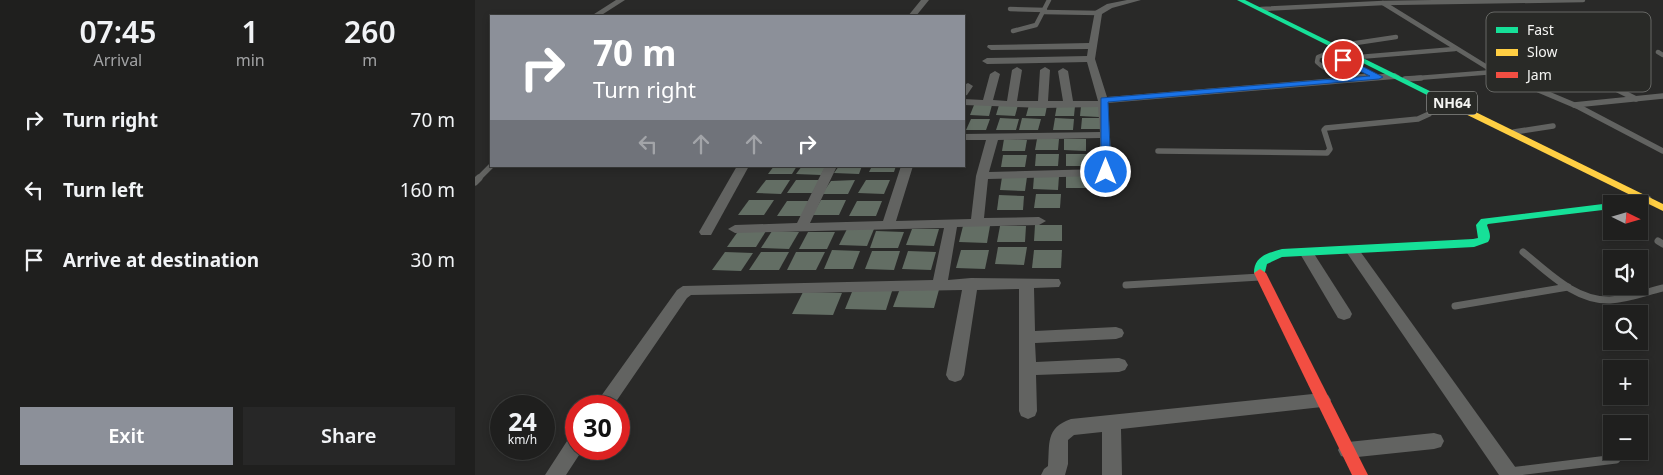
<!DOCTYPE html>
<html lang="en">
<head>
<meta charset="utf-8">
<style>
  body { margin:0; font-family:"Noto Sans",sans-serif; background:#272727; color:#f1f3f6; height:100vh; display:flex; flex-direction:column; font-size:19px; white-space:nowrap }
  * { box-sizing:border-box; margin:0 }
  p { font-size:16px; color:#a1a2a4 }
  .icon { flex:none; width:28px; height:28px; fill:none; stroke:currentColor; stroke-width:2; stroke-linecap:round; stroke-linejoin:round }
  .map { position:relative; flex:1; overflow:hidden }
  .drawer { display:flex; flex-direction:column; background:#1f1f1e; width:475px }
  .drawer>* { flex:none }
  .top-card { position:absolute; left:15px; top:15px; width:475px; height:152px; border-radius:0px; box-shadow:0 2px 8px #0003,0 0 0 1px #3c3d3c; background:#8c9099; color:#fff; overflow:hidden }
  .needle { width:32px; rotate:95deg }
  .controls { position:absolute; left:1128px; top:195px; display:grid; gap:10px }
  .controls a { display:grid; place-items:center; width:45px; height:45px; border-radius:0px; background:#1f1f1e; box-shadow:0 2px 8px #0003,0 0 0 1px #3c3d3c; font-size:25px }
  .speed { position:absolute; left:15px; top:395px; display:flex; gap:10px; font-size:25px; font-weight:700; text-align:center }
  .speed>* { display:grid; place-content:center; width:65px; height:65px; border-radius:50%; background:#1f1f1e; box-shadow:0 2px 8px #0003,0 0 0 1px #3c3d3c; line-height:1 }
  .speed small { font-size:12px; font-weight:400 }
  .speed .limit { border:8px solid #d22; background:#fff; color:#111 }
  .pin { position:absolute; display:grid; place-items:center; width:42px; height:42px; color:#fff; margin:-21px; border:2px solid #fff; border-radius:50%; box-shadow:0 1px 5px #0007 }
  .me { position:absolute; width:55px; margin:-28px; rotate:0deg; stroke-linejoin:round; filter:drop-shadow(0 0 4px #0008) }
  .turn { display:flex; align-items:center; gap:18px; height:105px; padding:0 20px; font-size:22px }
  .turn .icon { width:65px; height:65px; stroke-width:2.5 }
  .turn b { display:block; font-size:35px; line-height:42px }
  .lanes { display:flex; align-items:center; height:48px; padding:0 20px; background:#0003; justify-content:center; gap:25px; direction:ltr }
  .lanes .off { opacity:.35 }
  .eta { display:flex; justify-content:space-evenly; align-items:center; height:85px; text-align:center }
  .eta b { font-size:30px; font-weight:600; line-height:35px }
  .cta { display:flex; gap:10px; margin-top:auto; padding:10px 20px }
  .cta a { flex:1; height:58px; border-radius:0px; background:#8c9099; color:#fff; font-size:20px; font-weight:600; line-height:58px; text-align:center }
  .cta a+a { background:#272727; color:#f1f3f6 }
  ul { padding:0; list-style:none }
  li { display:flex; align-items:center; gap:15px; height:70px; padding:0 20px }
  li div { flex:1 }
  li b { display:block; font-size:19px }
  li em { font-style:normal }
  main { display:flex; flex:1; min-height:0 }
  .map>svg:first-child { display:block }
  .building { fill:#636e64 }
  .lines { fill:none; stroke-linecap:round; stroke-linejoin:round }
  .lane-far3 { stroke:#626361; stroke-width:4.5 }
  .lane-far2 { stroke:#626361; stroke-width:5.5 }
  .lane-far1 { stroke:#626361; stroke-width:7 }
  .lane { stroke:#626361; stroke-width:9 }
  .street { fill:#626361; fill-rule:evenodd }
  .fast { fill:#16e098; fill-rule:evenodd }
  .slow { fill:#ffcf43; fill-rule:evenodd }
  .jam { fill:#f24e42; fill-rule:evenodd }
  .route { fill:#1a73e8; stroke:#114b97 }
  .labels { text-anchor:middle; stroke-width:5; stroke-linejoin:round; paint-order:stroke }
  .shield { fill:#292a27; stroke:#b7b7b5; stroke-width:1 }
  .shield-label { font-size:14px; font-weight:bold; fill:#f4f4f2 }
  .key { fill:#292a27; stroke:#666764; stroke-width:1 }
  .key-label { font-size:14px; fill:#f4f4f2 }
</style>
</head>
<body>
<main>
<section class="drawer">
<div class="eta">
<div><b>07:45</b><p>Arrival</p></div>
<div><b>1</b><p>min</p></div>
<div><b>260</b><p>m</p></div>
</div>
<ul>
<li><svg class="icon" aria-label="right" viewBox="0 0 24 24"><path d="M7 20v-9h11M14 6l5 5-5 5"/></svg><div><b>Turn right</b></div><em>70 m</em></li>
<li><svg class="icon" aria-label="left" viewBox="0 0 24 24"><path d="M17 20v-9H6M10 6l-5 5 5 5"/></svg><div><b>Turn left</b></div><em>160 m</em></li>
<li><svg class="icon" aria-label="arrive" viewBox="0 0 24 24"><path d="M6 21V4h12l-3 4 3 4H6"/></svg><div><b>Arrive at destination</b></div><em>30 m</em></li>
</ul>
<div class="cta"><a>Exit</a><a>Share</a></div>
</section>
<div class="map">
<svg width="1188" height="475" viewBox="0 0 1188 475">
  <rect width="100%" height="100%" fill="#292928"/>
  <!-- building -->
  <g class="building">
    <polygon points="499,105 517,105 514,116 495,115"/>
    <polygon points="524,105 543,105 540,116 521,115"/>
    <polygon points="554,105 572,106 570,116 551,116"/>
    <polygon points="582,105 600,106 599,116 580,116"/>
    <polygon points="606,106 625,107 624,117 605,116"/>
    <polygon points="525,118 544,119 541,130 521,130"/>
    <polygon points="547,118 566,119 563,130 544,130"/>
    <polygon points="580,118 599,119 598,130 578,130"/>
    <polygon points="607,118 626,118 626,129 606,129"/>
    <polygon points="496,119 515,119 511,130 491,130"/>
    <polygon points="529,139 552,140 550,151 527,151"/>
    <polygon points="562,139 584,139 583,150 560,150"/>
    <polygon points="589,139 611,139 611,151 589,150"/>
    <polygon points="561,154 584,154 583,166 560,166"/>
    <rect x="591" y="154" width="23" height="12"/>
    <polygon points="528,155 552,155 550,167 526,167"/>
    <polygon points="299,166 322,166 317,174 293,174"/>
    <polygon points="327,166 351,166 346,175 321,174"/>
    <polygon points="364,166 387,166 384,174 359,173"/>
    <polygon points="397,166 421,166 419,172 394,172"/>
    <rect x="591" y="175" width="24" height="13"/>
    <polygon points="559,176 584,176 583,190 558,189"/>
    <polygon points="527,177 552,177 550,191 525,190"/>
    <polygon points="291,180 315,180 306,194 281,193"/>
    <polygon points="321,180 345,180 337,193 312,193"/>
    <polygon points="380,180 373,194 347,194 356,181"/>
    <polygon points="391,180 415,180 409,194 383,193"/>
    <polygon points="561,194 586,194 585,208 559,208"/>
    <polygon points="524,195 549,196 548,210 522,210"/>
    <polygon points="274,200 299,200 289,215 263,215"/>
    <polygon points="346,200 371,200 364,215 337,215"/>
    <polygon points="312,201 337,201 328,216 302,216"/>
    <polygon points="382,201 407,201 401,216 374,216"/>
    <polygon points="560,225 587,225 587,241 559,241"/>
    <polygon points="488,226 515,226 512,243 484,242"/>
    <polygon points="525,226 551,226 550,242 522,242"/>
    <polygon points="372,229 399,229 392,246 364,245"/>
    <polygon points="437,229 464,229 459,246 431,245"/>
    <polygon points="264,230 291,231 281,247 252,247"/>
    <polygon points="297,231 324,232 314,249 286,248"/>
    <polygon points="401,231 429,232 423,248 395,248"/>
    <polygon points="333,232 360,232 352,249 324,249"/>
    <polygon points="523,247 552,247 549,265 520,264"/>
    <polygon points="357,250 385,251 378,269 349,269"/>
    <polygon points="486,250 514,250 510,269 481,268"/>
    <polygon points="559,250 587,250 586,268 557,268"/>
    <polygon points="397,251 425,251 419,270 390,269"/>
    <polygon points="433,251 461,252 456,270 427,269"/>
    <polygon points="250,252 278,253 266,271 237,270"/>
    <polygon points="286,252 314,252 304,270 274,270"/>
    <polygon points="321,252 350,252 341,270 312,270"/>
    <polygon points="426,286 465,286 459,308 418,307"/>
    <polygon points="379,287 418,288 411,310 370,309"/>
    <polygon points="328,292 367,293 358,315 317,314"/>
  </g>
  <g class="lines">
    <!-- lane-far3 -->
    <g class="lane-far3">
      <polyline points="908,3 1015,69 1038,79"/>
      <polyline points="535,9 570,10"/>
      <polyline points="786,9 908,3 1108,0"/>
      <polyline points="569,12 623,13"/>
      <polyline points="538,31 561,25 574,0"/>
      <polyline points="861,46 921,37"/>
      <polyline points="1183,52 1188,55"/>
      <path d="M853,53L843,57L842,62C855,75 872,77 889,76"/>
      <polyline points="884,57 980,49"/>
      <polyline points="1079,57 1122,79"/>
      <polyline points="930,79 1019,72"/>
    </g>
    <!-- lane-far2 -->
    <g class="lane-far2">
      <polyline points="1035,78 1104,107 1188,151"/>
      <polyline points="1119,78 1161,99"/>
      <polyline points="930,79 946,78"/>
      <polyline points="1099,105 1188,96"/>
      <polyline points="1039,132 1078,126"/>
      <polyline points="683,151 852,153 855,149 849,130 851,128 943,119 954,114 960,106"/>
      <polyline points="2,180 16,166"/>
    </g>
    <!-- lane-far1 -->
    <g class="lane-far1">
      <polyline points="0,182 4,178"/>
      <polyline points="1183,241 1188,244"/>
      <path d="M1048,252C1073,272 1100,301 1135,300C1153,299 1171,292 1188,288"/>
      <polyline points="651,285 785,277"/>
      <polyline points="980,306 1093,287"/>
    </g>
    <!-- lane -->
    <polyline class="lane" points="1035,472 1141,459"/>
    <!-- street -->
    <g class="street">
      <polygon points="141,0 150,0 125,16 116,16"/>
      <polygon points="446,0 454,0 441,16 433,16"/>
      <path d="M652,0H666L637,8L627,14L620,59L632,97L920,73L925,76L920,79L633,103L637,172L628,193H620L618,190L623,176L513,179L509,218L564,217L571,221L564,225L482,227L473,280L496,278L584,279L586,283L584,287L559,288L560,331L641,327L647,329L649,333L647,337L641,339L560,343L561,362L644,358L650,360L653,365L650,370L644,372L561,375L562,411L560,416L553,419L546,416L544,411V289L502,290L489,375L486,380L480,382L474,380L471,375L487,290L216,295L212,298L138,406H119L202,290L208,286L458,280L469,228L260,233L253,229L260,225L322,223L350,166H362L335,223L408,221L426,166H438L421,221L496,219L501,176L511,140H489V134L625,132L623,107L568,108L489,105V99L508,100L515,74L520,71L525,74L518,100L532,101L537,70L542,67L547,70L542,101H563L565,70L570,67L575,70L573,101H588L583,71L588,68L593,71L598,101H623L612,62L512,64L507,61L512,58L612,56L613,49L516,50L512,47L513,45L614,43L620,11L632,4ZM625,138V169L514,172L523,140Z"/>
      <polygon points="493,83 498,86 492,95 489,96 489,85"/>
      <polygon points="262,166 274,166 236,235 226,235 224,232"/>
      <path d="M1171,195L1175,196L1177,199C1169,207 1158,204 1147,204L1148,201Z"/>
      <polygon points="877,246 882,247 1046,475 1024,475 870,250 872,247"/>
      <polygon points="831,248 836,249 875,310 877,314 875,318 869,320 863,318 824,252 826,249"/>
      <path d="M847,393L853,395L856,400L853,405L847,407L646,429L647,475H627V432L599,435L593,440V464L590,475H566L569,469L573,466C575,444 570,428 596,419Z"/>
      <polygon points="959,433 966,435 969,441 966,447 959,449 873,458 866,456 863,450 866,444 873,442"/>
      <polygon points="101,436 101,449 108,449 91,475 70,475 94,438"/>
    </g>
    <!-- fast -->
    <g class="fast">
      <polygon points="762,0 770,0 975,101 971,103 968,103"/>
      <path d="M1136,203L1140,204H1136V209L1013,224L1012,225C1014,231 1017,237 1013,242L999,247L807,257L792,264L789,276L785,277L779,273C779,256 793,253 807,249L998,239L1003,238L1001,225L1006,219Z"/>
    </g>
    <!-- slow -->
    <polygon class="slow" points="968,99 974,99 1188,204 1188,211 968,103"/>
    <!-- jam -->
    <polygon class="jam" points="785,269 791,273 893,475 877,475 779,273"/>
  </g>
  <!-- route -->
  <polygon class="route" points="866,58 871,58 908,77 904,79 633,102 636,172 631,175 626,172 626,98 895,76 866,62"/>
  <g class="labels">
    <!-- shield labels -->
    <rect class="shield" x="952" y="91.5" width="50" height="23" rx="4"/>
    <g class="shield-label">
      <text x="977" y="108">NH64</text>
    </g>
  </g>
  <!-- legend -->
  <rect x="1011" y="12" width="165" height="80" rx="8" class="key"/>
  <rect x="1021" y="27" width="22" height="6" fill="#16e098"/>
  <rect x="1021" y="49" width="22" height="7" fill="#ffcf43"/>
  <rect x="1021" y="72" width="22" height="6" fill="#f24e42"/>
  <g class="key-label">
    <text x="1052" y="35">Fast</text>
    <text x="1052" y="57">Slow</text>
    <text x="1052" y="80">Jam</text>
  </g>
</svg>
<div class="controls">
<a><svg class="needle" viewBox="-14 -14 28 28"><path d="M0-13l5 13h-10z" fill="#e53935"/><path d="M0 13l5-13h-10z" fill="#a1a2a4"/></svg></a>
<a><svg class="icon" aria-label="sound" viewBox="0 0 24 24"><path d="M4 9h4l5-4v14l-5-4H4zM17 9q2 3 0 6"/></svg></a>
<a><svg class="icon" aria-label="search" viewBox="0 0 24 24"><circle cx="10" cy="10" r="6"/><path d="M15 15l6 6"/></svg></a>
<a>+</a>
<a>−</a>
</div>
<div class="speed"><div>24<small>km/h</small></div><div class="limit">30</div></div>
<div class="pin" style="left:868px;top:60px;background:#d93025"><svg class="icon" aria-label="arrive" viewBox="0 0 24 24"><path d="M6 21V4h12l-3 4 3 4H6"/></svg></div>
<svg class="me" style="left:631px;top:172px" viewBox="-20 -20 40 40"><circle r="17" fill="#1a73e8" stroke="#fff" stroke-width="3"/><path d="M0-11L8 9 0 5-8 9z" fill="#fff"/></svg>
<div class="top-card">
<div class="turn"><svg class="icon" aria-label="right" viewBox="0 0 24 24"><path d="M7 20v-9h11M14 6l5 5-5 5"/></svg><div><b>70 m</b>Turn right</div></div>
<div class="lanes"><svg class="icon off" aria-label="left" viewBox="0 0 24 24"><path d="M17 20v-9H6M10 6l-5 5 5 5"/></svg><svg class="icon off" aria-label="ahead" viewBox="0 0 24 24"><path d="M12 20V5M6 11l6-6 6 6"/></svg><svg class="icon off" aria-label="ahead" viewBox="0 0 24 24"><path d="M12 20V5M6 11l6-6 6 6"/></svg><svg class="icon" aria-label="right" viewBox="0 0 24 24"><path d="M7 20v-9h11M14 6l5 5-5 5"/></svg></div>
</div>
</div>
</main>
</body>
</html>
